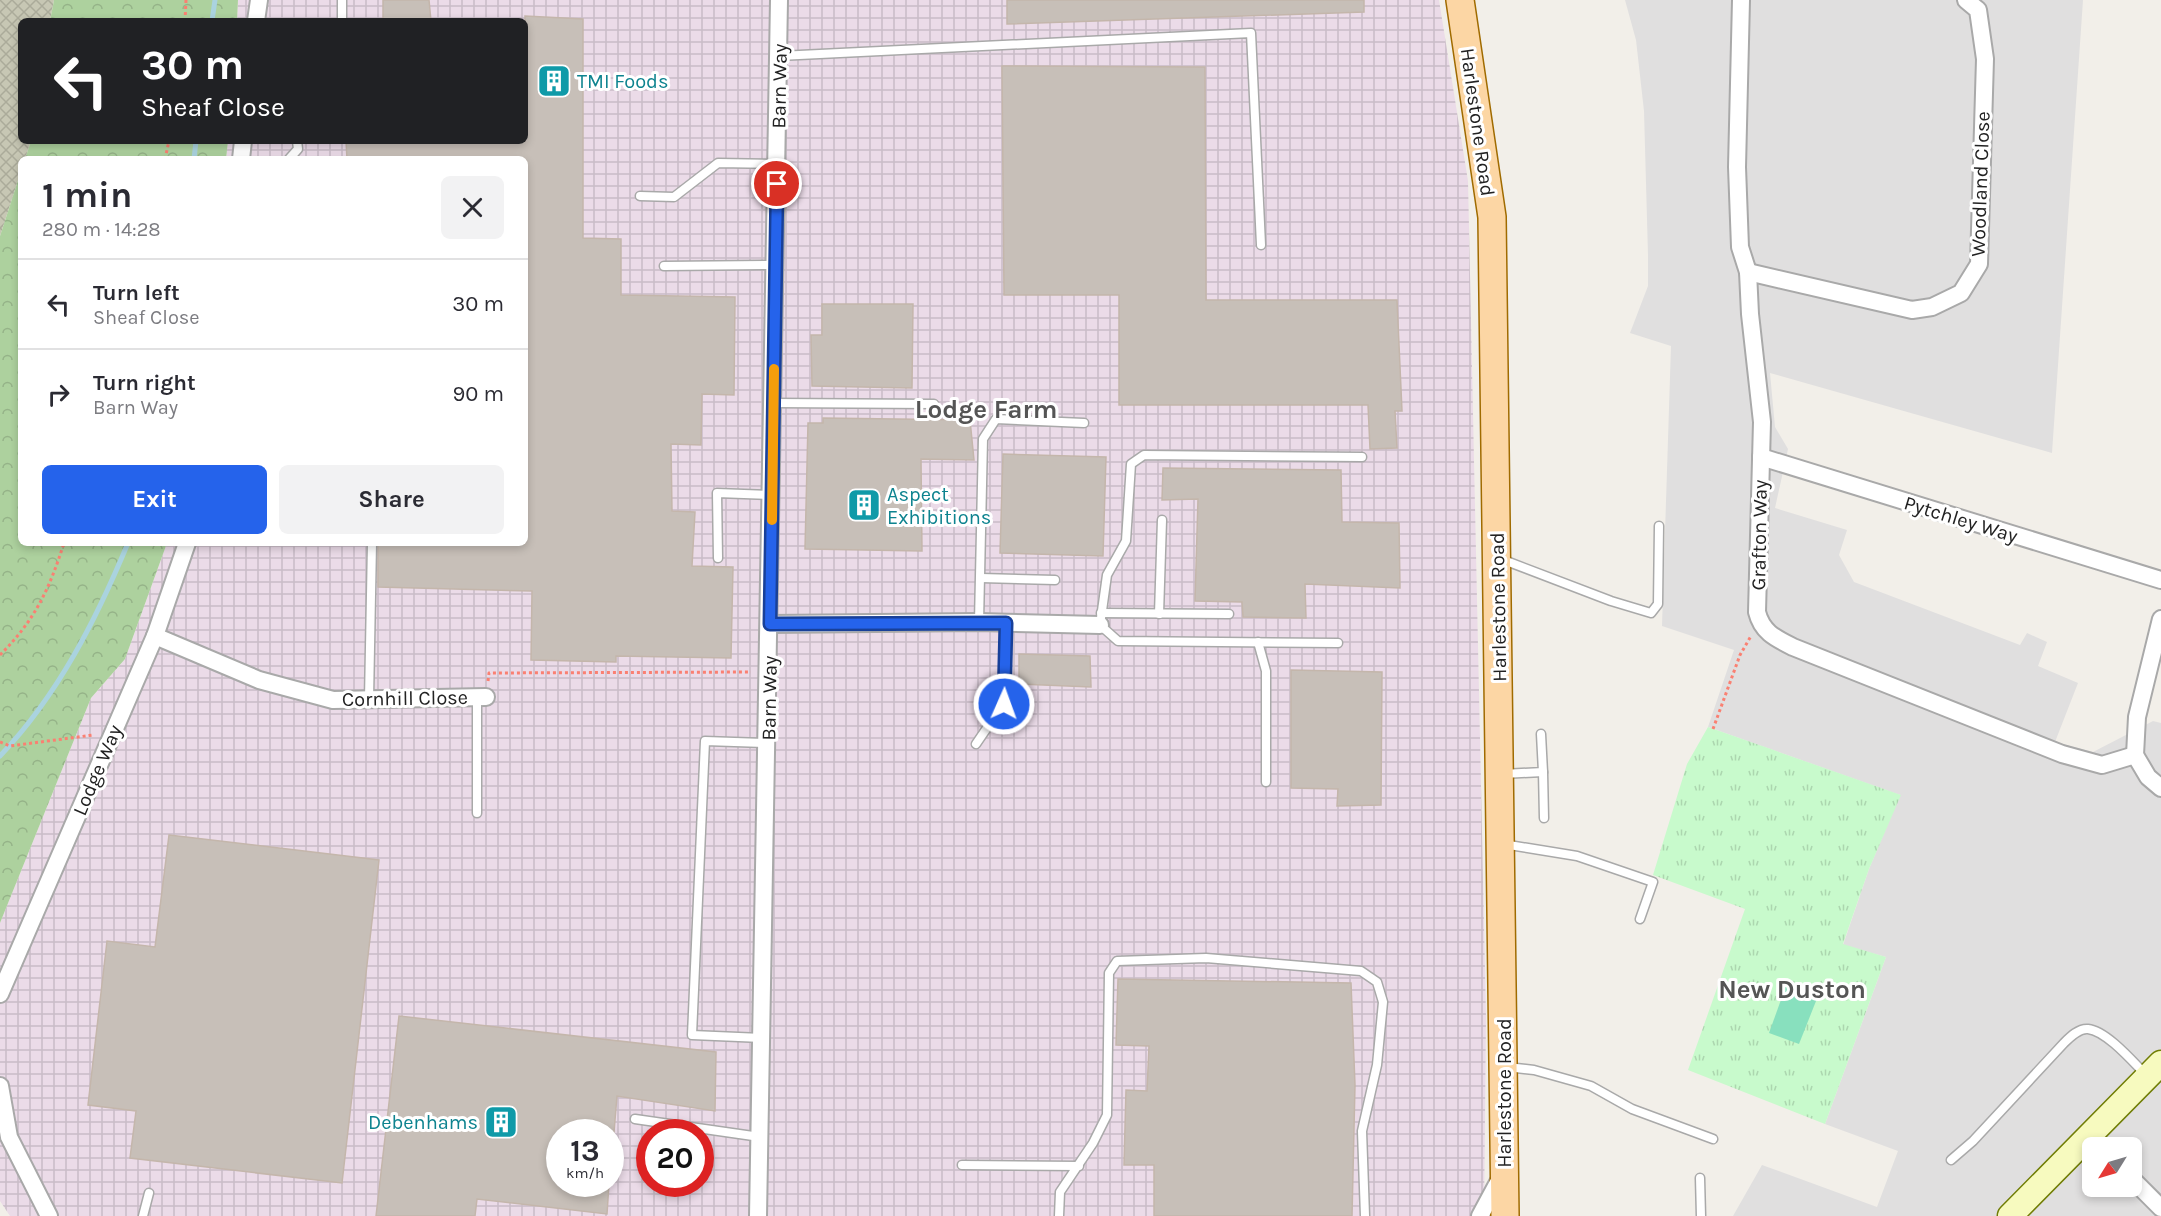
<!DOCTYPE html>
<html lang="en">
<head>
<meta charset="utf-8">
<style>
  body { margin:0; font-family:Karla,sans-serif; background:#f2f2f3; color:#2b2b33; height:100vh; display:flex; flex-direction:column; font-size:22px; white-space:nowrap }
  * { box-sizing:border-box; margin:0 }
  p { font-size:20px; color:#7c7c81 }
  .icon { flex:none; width:33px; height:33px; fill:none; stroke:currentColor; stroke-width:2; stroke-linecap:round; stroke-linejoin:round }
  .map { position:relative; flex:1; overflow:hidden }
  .drawer { position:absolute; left:18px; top:156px; width:510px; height:390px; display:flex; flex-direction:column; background:#fff; border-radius:9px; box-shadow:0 3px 9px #0003 }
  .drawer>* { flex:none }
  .top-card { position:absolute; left:18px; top:18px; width:510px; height:126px; border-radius:9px; box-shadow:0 3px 9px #0003; background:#202124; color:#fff; overflow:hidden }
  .needle { width:39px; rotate:233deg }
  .fabs { position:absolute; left:2082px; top:1137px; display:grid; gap:12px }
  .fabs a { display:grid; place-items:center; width:60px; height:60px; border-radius:9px; background:#fff; box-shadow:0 3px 9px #0003; font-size:30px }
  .speed { position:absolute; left:546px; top:1119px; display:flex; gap:12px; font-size:30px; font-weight:700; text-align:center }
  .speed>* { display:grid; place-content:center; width:78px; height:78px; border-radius:50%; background:#fff; box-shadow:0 3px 9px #0003; line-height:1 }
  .speed small { font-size:15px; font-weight:400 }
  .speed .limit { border:9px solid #d22; background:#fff; color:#111 }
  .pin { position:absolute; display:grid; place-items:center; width:51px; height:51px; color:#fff; margin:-26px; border:3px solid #fff; border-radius:50%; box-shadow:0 2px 6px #0007 }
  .me { position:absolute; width:66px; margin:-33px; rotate:2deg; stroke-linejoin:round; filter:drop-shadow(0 0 4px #0008) }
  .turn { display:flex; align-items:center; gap:21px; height:126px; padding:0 24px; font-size:27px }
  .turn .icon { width:78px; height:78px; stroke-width:2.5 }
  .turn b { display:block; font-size:42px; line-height:51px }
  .round { display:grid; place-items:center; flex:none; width:63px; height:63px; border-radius:9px; background:#f2f2f3 }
  .headline { display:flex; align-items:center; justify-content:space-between; height:102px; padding:0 24px }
  h1 { font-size:36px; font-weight:700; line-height:45px }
  .primary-button { display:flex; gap:12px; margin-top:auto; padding:12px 24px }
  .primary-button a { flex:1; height:69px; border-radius:9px; background:#2563eb; color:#fff; font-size:24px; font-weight:700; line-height:69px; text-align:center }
  .primary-button a+a { background:#f2f2f3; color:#2b2b33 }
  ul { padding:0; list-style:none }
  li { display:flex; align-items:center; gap:18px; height:90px; padding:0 24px; border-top:2px solid #e1e1e2 }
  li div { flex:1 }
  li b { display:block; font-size:22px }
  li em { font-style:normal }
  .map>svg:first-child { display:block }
  .residential { fill:#e0dfdf; fill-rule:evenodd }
  .industrial { fill:url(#industrial-grid); fill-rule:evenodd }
  .construction { fill:url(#construction-cross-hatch) }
  .forest { fill:url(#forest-crowns) }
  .park { fill:url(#park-tufts) }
  .pitch { fill:#88e0be }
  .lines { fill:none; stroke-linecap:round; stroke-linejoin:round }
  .stream { stroke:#aad3df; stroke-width:5 }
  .building { fill:#c7bfb8; stroke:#c4b6ab; stroke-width:1.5 }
  .lane-casing { stroke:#a9a9a9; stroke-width:11 }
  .street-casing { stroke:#a9a9a9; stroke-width:20 }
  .secondary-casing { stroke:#707d05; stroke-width:27 }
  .primary-casing { stroke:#a06b00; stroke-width:30 }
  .path { stroke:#fa8072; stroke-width:3; stroke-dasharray:3 3; stroke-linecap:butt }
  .lane { stroke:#fff; stroke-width:8 }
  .street { stroke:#fff; stroke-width:16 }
  .secondary { stroke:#f7fabf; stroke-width:24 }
  .primary { stroke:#fcd6a4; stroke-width:27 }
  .route-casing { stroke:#184099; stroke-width:15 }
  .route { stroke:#2563eb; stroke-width:10 }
  .slow { stroke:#f59e0b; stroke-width:10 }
  .labels { text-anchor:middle; stroke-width:6; stroke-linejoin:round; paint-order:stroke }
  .culture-label { font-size:20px; fill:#0d838f; stroke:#fff; text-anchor:start }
  .street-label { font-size:20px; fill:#222; stroke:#fff }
  .district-label { font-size:26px; font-weight:bold; fill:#555; stroke:#fff }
</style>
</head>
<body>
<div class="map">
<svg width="2161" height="1216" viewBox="0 0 2161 1216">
  <defs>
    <pattern id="industrial-grid" width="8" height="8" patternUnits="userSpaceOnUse" patternTransform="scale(1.5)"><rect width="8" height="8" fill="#ebdbe8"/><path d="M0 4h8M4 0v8" fill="none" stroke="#c9bcc7"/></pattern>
    <pattern id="construction-cross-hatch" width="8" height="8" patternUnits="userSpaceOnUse" patternTransform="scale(1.5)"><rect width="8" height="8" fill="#c7c7b4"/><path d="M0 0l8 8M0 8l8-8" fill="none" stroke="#abab9a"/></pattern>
    <pattern id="forest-crowns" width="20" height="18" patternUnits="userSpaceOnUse" patternTransform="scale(1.5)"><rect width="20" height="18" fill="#add19e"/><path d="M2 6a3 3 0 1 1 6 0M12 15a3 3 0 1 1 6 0" fill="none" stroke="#95b388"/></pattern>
    <pattern id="park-tufts" width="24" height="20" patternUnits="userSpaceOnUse" patternTransform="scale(1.5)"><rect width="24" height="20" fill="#c8facc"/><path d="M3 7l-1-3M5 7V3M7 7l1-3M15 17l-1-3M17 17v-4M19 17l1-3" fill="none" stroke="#acd6af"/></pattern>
  </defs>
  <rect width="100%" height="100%" fill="#f2efe9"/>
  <!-- residential -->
  <path class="residential" d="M1625,0H2083L2052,453L1770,373L1775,427L1788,449L1775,508L1847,530L1839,555L1854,582L2020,645L2027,633L2047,642L2038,666L2078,683L2055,742L2093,752L2153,721L2161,723V1216H1733L1762,1165L1877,1207L1898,1151L1825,1124L1886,957L1843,945L1869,869L1900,795L1708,727L1734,650L1662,626L1671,346L1630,333L1648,286V255L1644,111L1636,40ZM2092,1148H2132V1186H2092Z"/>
  <!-- industrial -->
  <path class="industrial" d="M238,0H1439L1468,181L1486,1017L1484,1216H10L0,1201V923L91,698L125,659L167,543H525V159H226L228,141H525V21H237ZM560,1132H610V1184H560ZM650,1132H700V1184H650Z"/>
  <!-- construction -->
  <polygon class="construction" points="0,0 54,0 50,21 21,21 21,141 31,141 25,159 21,159 21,171 0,236"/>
  <!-- forest -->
  <g class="forest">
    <polygon points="54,0 238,0 237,21 50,21"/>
    <polygon points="31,141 228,141 226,159 25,159"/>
    <polygon points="21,171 21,543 167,543 125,659 91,698 0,923 0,236"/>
  </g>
  <!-- park -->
  <polygon class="park" points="1708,727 1901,795 1869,869 1843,944 1886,957 1825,1124 1688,1070 1745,909 1653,875 1687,764"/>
  <!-- pitch -->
  <polygon class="pitch" points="1786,986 1818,996 1799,1044 1769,1033"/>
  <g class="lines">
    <!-- stream -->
    <g class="stream">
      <polyline points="212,21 215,0"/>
      <polyline points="194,159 196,141"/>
      <path d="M0,756C58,695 96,620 128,543"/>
    </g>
  </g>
  <!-- building -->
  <g class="building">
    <polygon points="383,0 429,0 431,21 383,21"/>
    <polygon points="1007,0 1364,0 1364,12 1007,24"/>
    <polygon points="525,16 583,19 583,238 621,239 621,295 735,297 734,395 702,394 701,445 671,444 672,511 695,512 692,566 733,567 731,658 616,656 616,662 531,660 532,591 378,587 378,543 525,543 525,159 347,159 346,141 525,141"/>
    <polygon points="1002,66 1205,67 1206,300 1397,300 1402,411 1395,411 1397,448 1370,449 1368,405 1119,405 1119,295 1004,295"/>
    <polygon points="822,304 913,304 912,388 812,386 811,335 822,335"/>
    <polygon points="823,418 970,420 974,460 921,459 922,551 805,549 808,423 823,423"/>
    <polygon points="1003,454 1106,457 1103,556 1000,553"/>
    <polygon points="1163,468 1341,470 1342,522 1399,523 1400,588 1305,584 1306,618 1243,617 1242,602 1195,601 1198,499 1162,500"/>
    <polygon points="1019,654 1090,656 1091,687 1019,684"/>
    <polygon points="1291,670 1382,672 1381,805 1337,806 1338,789 1291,788"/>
    <polygon points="169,835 379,860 342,1183 130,1158 136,1111 88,1105 107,941 155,947"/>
    <polygon points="1118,979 1351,983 1355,1085 1352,1216 1154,1216 1154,1165 1124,1165 1126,1090 1147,1091 1149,1046 1116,1045"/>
    <polygon points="399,1016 716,1052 715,1111 617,1096 614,1132 560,1132 560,1184 609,1184 607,1214 477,1199 475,1216 376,1216"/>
  </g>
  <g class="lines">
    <defs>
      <g id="lane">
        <polyline points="342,0 342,21"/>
        <polyline points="779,56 1251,33 1261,245"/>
        <polyline points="289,159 298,149 297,141"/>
        <polyline points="640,196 674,197 718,163 777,164"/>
        <polyline points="664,266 775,265"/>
        <polyline points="774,403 934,404"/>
        <polyline points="718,558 717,493 772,495"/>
        <polyline points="1501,559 1611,601 1651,613 1658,604 1659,526"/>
        <polyline points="981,578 1055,580"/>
        <polyline points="1101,613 1229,614"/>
        <polyline points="1159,614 1162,520"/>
        <polyline points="979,622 983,439 996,419 1084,423"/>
        <polyline points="1258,642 1266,671 1266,782"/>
        <polyline points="1338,643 1118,641 1100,625 1107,575 1126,541 1131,464 1144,455 1362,457"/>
        <polyline points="369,699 372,543"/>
        <polyline points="976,744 1004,703 1007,623"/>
        <polyline points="1543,772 1544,818"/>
        <polyline points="1503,774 1543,772 1541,734"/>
        <polyline points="477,813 477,697"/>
        <polyline points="1503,844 1577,856 1653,882 1640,919"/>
        <polyline points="762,1038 692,1035 705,741 767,743"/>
        <polyline points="1507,1067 1534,1070 1591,1086 1632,1109 1713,1139"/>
        <polyline points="635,1119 760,1137"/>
        <path d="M1951,1160L1973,1141L2064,1043C2070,1037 2079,1028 2088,1029C2107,1031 2134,1063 2147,1076"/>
        <polyline points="962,1165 1079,1166"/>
        <polyline points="1700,1178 1701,1216"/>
        <polyline points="143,1216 149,1193"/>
        <polyline points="1059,1216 1060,1192 1093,1143 1107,1115 1109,973 1117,961 1206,958 1361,971 1377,982 1383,1002 1377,1065 1362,1131 1365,1216"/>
      </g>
      <g id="street">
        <path d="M1741,0L1737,167L1740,247L1748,272L1750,314L1762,422L1757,612C1762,632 1775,638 1793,647L2062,754L2102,765L2135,755"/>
        <polyline points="256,21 259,0"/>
        <polyline points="241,159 243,141"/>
        <polyline points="1748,272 1912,310 1932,307 1961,293 1979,264 1985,59 1978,10 1966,0"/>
        <polyline points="1761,457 2161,580"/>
        <polyline points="770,624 979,622 1100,625"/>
        <polyline points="155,636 259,680 333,700 486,697"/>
        <polyline points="2135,755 2137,717 2161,619"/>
        <polyline points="2135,755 2148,777 2161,788"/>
        <polyline points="0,994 155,636 187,543"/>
        <polyline points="0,1086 9,1137 49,1216"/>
        <polyline points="2132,1179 2161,1208"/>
        <polyline points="758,1216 779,0"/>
        <polyline points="1480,1216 1501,1177"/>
      </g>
      <polyline id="secondary" points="2010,1216 2161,1063"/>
      <polyline id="primary" points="1460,0 1492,217 1505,1216"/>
    </defs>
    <!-- lane casing -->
    <use href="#lane" class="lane-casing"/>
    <!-- street casing -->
    <use href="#street" class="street-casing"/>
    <!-- secondary casing -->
    <use href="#secondary" class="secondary-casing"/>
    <!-- primary casing -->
    <use href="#primary" class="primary-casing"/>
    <!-- path -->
    <g class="path">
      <polyline points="185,21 186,0"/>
      <polyline points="165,159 169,141"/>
      <path d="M0,655C35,620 49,590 64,543"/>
      <polyline points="488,681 489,673 751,672"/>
      <polyline points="1713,729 1740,655 1751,636"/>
      <polyline points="0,742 10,746 93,735"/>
    </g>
    <!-- lane -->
    <use href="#lane" class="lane"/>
    <!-- street -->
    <use href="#street" class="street"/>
    <!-- secondary -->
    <use href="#secondary" class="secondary"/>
    <!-- primary -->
    <use href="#primary" class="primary"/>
  </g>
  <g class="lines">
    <defs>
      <polyline id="route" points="777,184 770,624 1006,623 1004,704"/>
    </defs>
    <!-- route casing -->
    <use href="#route" class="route-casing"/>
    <!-- route -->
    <use href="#route" class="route"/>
    <!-- slow -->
    <polyline class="slow" points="772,520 774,369"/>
  </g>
  <!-- icons -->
  <defs>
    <symbol id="building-square" viewBox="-11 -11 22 22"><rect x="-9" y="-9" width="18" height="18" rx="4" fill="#0f9aa8" stroke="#fff"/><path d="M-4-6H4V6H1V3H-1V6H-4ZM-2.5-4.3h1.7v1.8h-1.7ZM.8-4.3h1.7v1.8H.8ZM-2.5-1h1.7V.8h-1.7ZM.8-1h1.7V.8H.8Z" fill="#fff"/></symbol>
  </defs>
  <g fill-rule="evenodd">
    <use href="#building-square" x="535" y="62" width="38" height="38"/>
    <use href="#building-square" x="845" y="486" width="38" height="38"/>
    <use href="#building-square" x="482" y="1103" width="38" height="38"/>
  </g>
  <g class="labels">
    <!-- culture labels -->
    <g class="culture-label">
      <text x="577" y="88">TMI Foods</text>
      <text x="887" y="501">Aspect<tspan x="887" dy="23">Exhibitions</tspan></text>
      <text x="478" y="1129" text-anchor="end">Debenhams</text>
    </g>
    <!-- street labels -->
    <g class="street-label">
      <text transform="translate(779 86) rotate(-89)" y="7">Barn Way</text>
      <text transform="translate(1478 122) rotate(82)" y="7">Harlestone Road</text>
      <text transform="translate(1980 184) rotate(-88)" y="7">Woodland Close</text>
      <text transform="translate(1961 519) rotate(17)" y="7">Pytchley Way</text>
      <text transform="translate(1759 535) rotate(-89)" y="7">Grafton Way</text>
      <text transform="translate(1498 607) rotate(-91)" y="7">Harlestone Road</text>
      <text transform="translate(405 698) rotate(-1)" y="7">Cornhill Close</text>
      <text transform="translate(769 698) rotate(-89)" y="7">Barn Way</text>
      <text transform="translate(97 770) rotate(-67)" y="7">Lodge Way</text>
      <text transform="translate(1504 1093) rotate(-90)" y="7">Harlestone Road</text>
    </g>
    <!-- district labels -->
    <g class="district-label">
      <text x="986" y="418">Lodge Farm</text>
      <text x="1792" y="998">New Duston</text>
    </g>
  </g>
</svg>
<div class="fabs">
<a><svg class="needle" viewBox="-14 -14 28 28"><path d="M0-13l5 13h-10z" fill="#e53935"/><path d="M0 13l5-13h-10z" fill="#7c7c81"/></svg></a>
</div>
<div class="speed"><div>13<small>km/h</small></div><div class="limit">20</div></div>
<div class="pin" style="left:777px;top:184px;background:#d93025"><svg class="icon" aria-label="arrive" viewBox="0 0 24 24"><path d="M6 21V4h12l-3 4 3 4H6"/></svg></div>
<svg class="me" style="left:1004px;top:704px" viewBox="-20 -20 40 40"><circle r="17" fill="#2563eb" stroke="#fff" stroke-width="3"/><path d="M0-11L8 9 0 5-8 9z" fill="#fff"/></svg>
<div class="top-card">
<div class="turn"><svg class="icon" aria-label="left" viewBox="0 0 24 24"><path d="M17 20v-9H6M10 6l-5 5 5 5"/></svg><div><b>30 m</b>Sheaf Close</div></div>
</div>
<section class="drawer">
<div class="headline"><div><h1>1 min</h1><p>280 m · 14:28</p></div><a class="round"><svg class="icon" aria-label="close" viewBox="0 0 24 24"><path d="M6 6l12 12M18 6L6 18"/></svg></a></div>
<ul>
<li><svg class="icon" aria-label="left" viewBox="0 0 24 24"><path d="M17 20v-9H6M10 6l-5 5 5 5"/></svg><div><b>Turn left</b><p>Sheaf Close</p></div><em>30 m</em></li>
<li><svg class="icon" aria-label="right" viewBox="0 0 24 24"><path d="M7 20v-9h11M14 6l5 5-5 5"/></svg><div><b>Turn right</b><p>Barn Way</p></div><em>90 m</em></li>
</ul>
<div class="primary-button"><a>Exit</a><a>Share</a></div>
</section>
</div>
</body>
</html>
